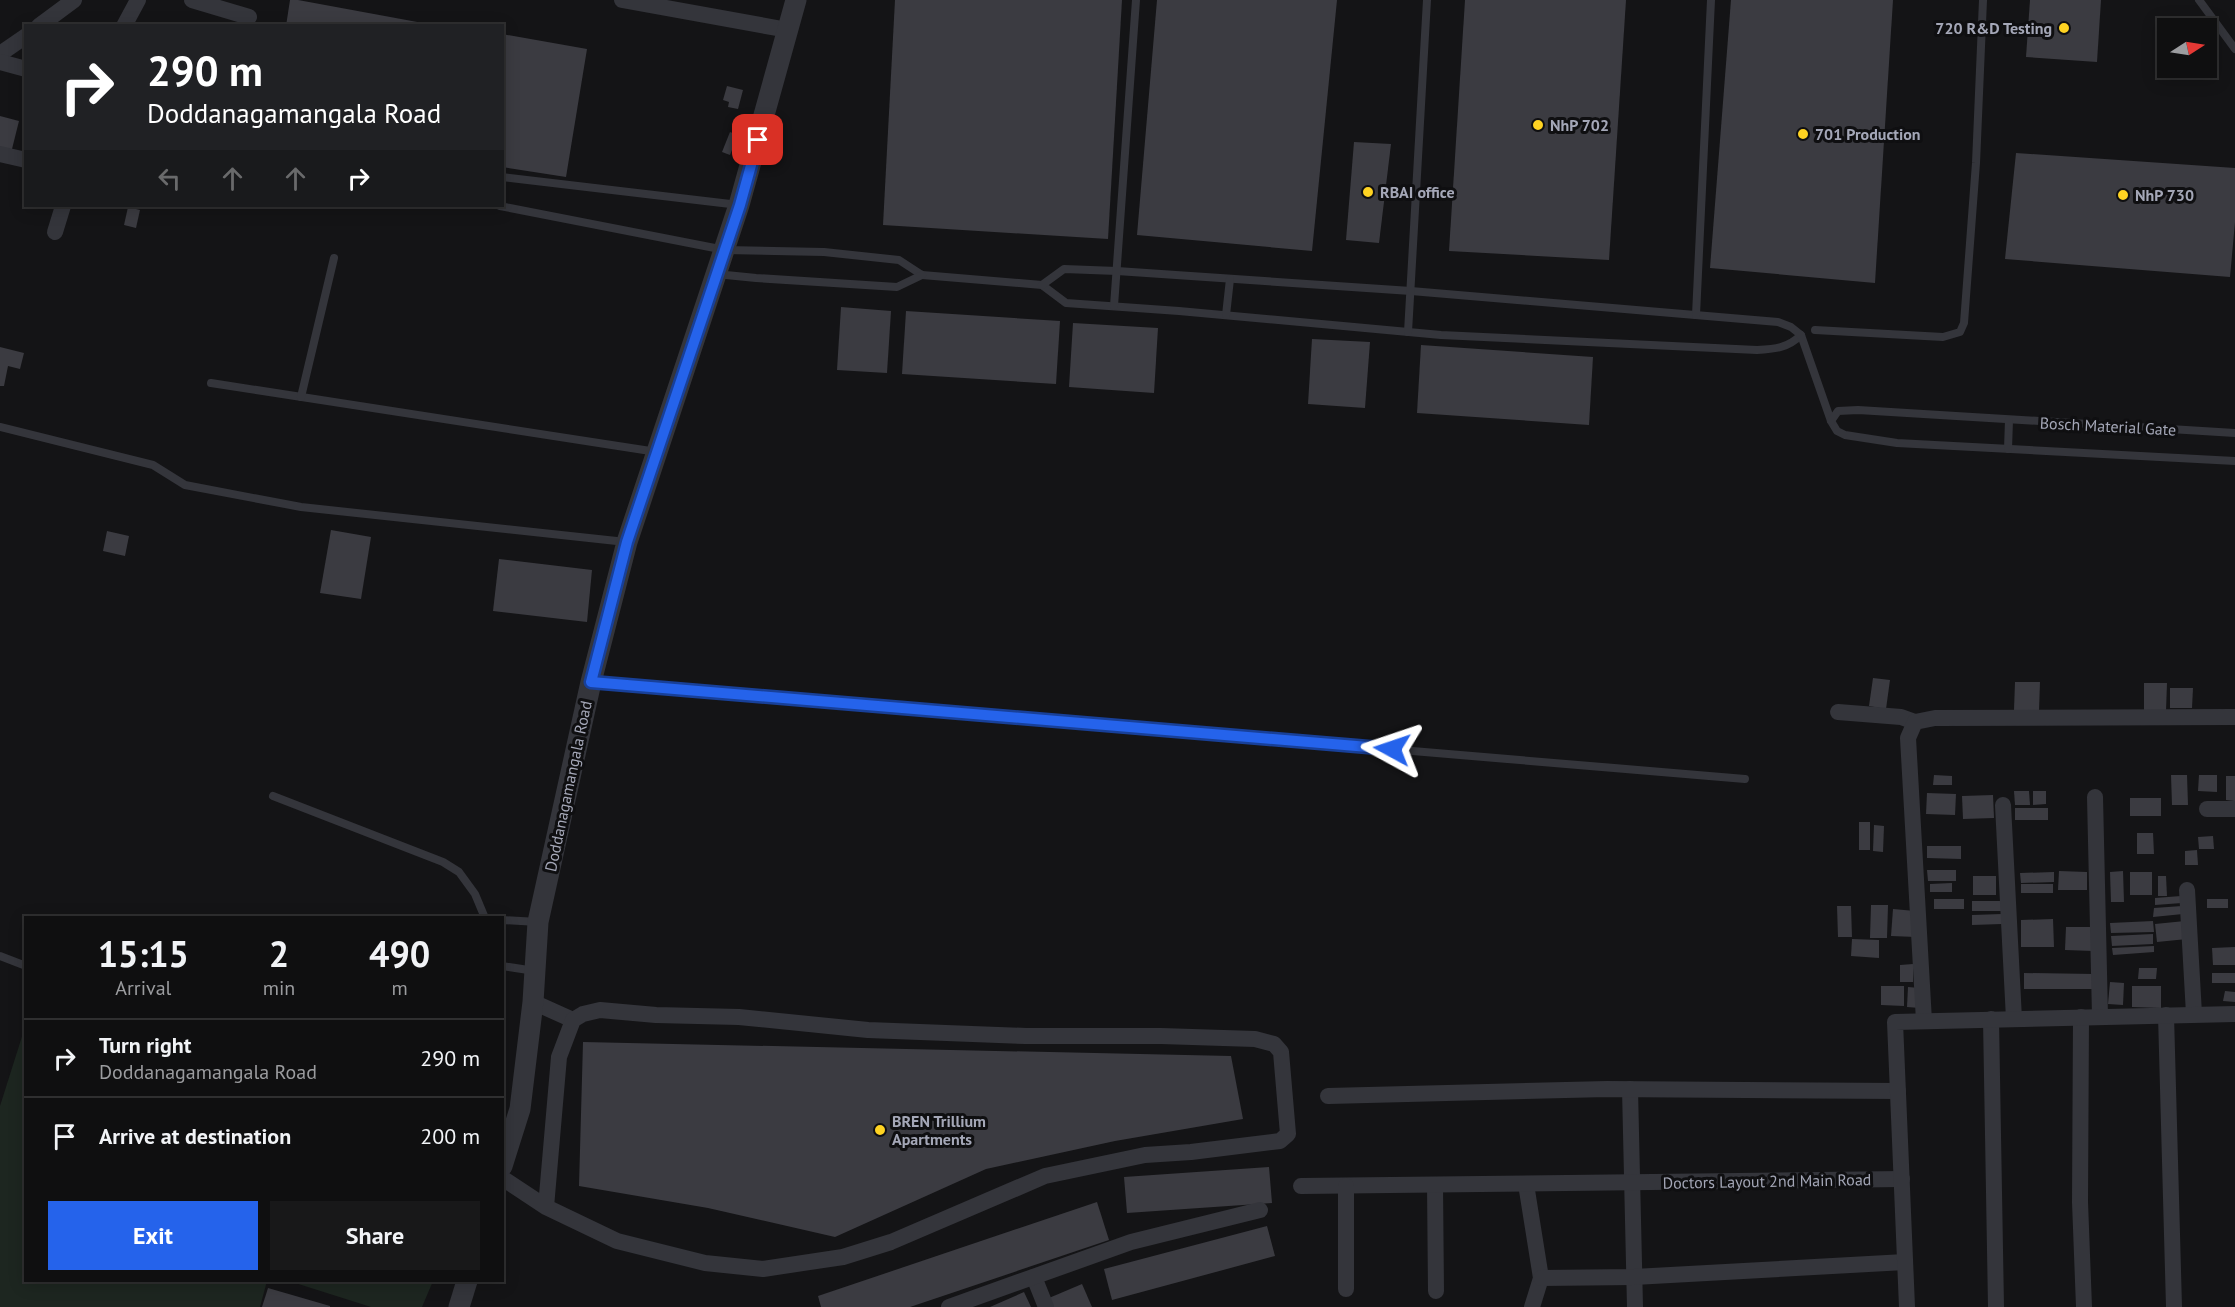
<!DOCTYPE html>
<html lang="en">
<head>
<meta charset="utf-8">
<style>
  body { margin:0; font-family:"PT Sans",sans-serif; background:#181819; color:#f1f3f6; height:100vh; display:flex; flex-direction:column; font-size:22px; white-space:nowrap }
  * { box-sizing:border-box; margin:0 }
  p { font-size:20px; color:#9b9c9f }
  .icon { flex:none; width:33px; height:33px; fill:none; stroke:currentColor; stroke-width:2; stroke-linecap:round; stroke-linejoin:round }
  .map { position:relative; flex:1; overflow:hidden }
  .drawer { position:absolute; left:24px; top:916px; width:480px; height:366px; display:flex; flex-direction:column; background:#0f0f10; border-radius:0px; box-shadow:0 3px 15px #0003,0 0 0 2px #2f2f30 }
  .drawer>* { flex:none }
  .top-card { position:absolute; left:24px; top:24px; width:480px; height:183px; border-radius:0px; box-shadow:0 3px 15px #0003,0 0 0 2px #2f2f30; background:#202124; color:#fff; overflow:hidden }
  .needle { width:39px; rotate:78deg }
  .controls { position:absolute; left:2157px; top:18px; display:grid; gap:12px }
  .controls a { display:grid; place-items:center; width:60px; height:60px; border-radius:0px; background:#0f0f10; box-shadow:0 3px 15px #0003,0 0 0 2px #2f2f30; font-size:30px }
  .pin { position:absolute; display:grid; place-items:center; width:51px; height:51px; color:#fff; margin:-26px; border-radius:12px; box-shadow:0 3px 9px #0006 }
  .me { position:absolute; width:66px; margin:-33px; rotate:275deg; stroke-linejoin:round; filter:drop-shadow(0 0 4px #0008) }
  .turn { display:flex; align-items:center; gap:21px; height:126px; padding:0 24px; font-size:27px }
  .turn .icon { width:78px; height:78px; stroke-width:2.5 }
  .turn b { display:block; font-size:42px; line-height:51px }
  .lanes { display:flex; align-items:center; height:57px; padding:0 24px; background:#0003; justify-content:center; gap:30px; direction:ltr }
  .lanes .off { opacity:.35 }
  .eta { display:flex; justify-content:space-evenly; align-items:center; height:102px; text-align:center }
  .eta b { font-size:36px; font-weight:800; line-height:42px }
  .primary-button { display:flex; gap:12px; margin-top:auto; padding:12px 24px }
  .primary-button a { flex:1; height:69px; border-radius:0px; background:#2563eb; color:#fff; font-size:24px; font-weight:800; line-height:69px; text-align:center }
  .primary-button a+a { background:#181819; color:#f1f3f6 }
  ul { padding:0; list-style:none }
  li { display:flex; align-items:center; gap:18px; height:78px; padding:0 24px; border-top:2px solid #2f2f30 }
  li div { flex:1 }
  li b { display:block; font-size:22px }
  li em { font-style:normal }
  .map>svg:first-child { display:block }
  .green { fill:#1d2620 }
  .building { fill:#3b3b41 }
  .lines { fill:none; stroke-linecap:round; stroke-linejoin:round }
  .service { stroke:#34353b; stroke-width:8 }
  .minor { stroke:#34353b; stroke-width:16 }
  .tertiary { stroke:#34353b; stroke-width:21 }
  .route-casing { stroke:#184099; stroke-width:15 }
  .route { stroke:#2563eb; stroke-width:10 }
  .poi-dot { fill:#ffd322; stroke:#0f0f11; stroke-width:2 }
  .labels { text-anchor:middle; stroke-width:6; stroke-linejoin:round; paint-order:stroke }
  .poi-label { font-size:16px; font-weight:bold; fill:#a4a7b7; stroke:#0f0f11; text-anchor:start }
  .street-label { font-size:16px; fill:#a4a7b7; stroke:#0f0f11 }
</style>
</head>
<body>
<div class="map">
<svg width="2235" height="1307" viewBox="0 0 2235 1307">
  <rect width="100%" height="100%" fill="#141416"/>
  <!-- green -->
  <g class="green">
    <polygon points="25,1027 26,1281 267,1281 260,1307 0,1307 0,1106"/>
    <polygon points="289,1281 433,1281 422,1307 371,1307"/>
  </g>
  <!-- building -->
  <g class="building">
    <polygon points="290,0 298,0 439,26 286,26"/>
    <polygon points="895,0 1122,0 1108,239 883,225"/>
    <polygon points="1157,0 1337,0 1312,251 1137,235"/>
    <polygon points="1465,0 1626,0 1609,260 1449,251"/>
    <polygon points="1731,0 1893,0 1875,283 1710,268"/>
    <polygon points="2030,0 2101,0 2097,62 2026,57"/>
    <polygon points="502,34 587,49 566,177 502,167"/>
    <polygon points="727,86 743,90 738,109 728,107 729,102 723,100"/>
    <polygon points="0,116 19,121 11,153 0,151"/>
    <polygon points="730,132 738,135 730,155 722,152"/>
    <polygon points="1354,142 1391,144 1379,243 1346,240"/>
    <polygon points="2016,153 2235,168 2235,222 2230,277 2005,259"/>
    <polygon points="128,207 140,210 136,228 124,225"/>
    <polygon points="841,307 891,311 887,373 837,370"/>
    <polygon points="906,311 1060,321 1056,384 902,374"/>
    <polygon points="1073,323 1158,328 1154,393 1069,387"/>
    <polygon points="1312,339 1370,342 1365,408 1308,404"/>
    <polygon points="1421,345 1593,357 1589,425 1417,413"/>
    <polygon points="0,347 24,353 20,369 8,366 4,386 0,386"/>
    <polygon points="331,530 371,537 361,599 320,593"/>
    <polygon points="107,531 129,536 125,556 103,551"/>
    <polygon points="499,559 592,570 587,622 493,611"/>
    <polygon points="1873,678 1890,680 1886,709 1869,706"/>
    <polygon points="2015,682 2040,682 2039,711 2014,710"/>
    <polygon points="2144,683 2167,683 2166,711 2144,710"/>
    <polygon points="2170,688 2193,688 2192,708 2170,708"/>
    <polygon points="1934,775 1952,776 1952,785 1933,785"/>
    <polygon points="2171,775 2187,775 2188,805 2172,805"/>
    <polygon points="2199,775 2217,775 2217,792 2198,791"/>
    <polygon points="2226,776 2235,776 2235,801 2226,800"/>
    <polygon points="2014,791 2029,791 2030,805 2015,805"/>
    <polygon points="2033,791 2046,791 2046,804 2033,805"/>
    <polygon points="1927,793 1956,794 1955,815 1926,814"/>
    <polygon points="1993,795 1994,818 1963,819 1962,796"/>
    <rect x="2130" y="798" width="31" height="18"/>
    <rect x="2015" y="808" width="33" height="12"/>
    <rect x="1859" y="822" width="11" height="28"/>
    <polygon points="1874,825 1884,826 1883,852 1873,851"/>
    <polygon points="2137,833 2153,833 2154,854 2137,854"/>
    <polygon points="2213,836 2214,849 2199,849 2198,837"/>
    <polygon points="1927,846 1961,846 1961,859 1927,858"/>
    <polygon points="2197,850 2198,865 2185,865 2185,851"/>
    <polygon points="1927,870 1956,870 1956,881 1928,881"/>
    <polygon points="2059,871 2087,872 2087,890 2058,890"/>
    <polygon points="2123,871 2124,902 2111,902 2110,872"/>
    <polygon points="2054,872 2054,882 2021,883 2020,873"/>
    <rect x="2130" y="872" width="22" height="23"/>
    <rect x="1973" y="876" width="23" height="19"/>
    <polygon points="2158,876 2166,876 2167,896 2158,896"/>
    <polygon points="1952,883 1952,892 1930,892 1930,884"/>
    <rect x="2021" y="884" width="32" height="9"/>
    <polygon points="2181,896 2182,903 2155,905 2155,898"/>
    <rect x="1934" y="899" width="30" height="10"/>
    <rect x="2207" y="899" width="21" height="9"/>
    <polygon points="1972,901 2001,901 2002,911 1972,911"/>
    <polygon points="1871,905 1888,905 1887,938 1870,938"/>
    <polygon points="1837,906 1851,906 1852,937 1838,937"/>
    <polygon points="2182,906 2183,914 2153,917 2154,908"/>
    <polygon points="1893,909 1915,911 1916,937 1891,936"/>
    <polygon points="2002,914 2002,924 1972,925 1972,915"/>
    <polygon points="2053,919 2054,947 2021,947 2021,920"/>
    <polygon points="2153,921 2154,932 2111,933 2110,923"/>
    <polygon points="2185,921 2187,939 2157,942 2155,924"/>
    <polygon points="2066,927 2093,927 2093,951 2065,950"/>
    <polygon points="2153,934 2153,944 2112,946 2111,936"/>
    <polygon points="1852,939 1879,940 1879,958 1851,956"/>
    <polygon points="2154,946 2154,952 2113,955 2112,948"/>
    <polygon points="2235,947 2235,965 2213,965 2212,948"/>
    <polygon points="1913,964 1913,982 1900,982 1900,965"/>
    <polygon points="2139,968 2157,968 2156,979 2138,979"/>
    <polygon points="2024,973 2094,974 2095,989 2024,989"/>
    <rect x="2212" y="973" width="23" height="10"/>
    <polygon points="2110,982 2124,983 2123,1005 2108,1004"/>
    <polygon points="1881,986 1904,986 1904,1006 1881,1005"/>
    <polygon points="2132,986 2161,986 2161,1008 2132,1007"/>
    <polygon points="1908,987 1919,988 1920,1008 1907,1007"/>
    <polygon points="2225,991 2235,992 2235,1002 2223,1001"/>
    <polygon points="583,1042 1231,1056 1243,1119 1115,1141 986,1169 835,1237 708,1208 579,1186"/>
    <polygon points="1269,1167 1272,1203 1127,1213 1124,1177"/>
    <polygon points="1097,1202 1109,1240 910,1307 821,1307 818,1296"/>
    <polygon points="1267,1226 1275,1256 1112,1300 1104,1269"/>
    <polygon points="1082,1284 1092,1307 1053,1307 1049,1298"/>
    <polygon points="268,1288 330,1306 330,1307 262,1307"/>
    <polygon points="1024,1292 1031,1307 990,1307"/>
  </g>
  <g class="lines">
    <!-- service -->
    <g class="service">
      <polyline points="2199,0 2235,49"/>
      <polyline points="502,177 739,205"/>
      <path d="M500,206L725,250L824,252L899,260L922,275L1042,285L1066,303L1179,311L1441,335L1757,350C1775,349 1788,348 1801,335"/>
      <polyline points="716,274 756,278 897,287 922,275"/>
      <polyline points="1042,285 1064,269 1117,271 1411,291 1778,322 1791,327 1801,335 1831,421 1837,431 1845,435 1897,443 2235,461"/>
      <polyline points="1114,306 1136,0"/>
      <polyline points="1226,315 1230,279"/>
      <polyline points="1696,315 1711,0"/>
      <polyline points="1815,330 1943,337 1960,332 1964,323 1976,163 1983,0"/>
      <polyline points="1408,332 1427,0"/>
      <polyline points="211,383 657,452"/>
      <polyline points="301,397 334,258"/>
      <polyline points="1831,421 1838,411 1858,410 2235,433"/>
      <polyline points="0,427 153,465 185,485 301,507 626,542"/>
      <polyline points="2008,449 2009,420"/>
      <polyline points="592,682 1745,779"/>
      <polyline points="273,796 443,862 459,872 475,894 485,918"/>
      <polyline points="502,920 538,922"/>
      <polyline points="0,956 26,966"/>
      <polyline points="502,966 535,971"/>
    </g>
    <!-- minor -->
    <g class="minor">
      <polyline points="192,0 249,17"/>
      <polyline points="622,0 788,30"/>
      <polyline points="39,26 74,0"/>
      <polyline points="124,26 138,0"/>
      <polyline points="0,54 26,36"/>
      <polyline points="0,62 26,69"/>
      <polyline points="0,154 26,160"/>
      <polyline points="55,232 63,206"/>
      <polyline points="1838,712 1901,717 1915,722"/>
      <polyline points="2095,797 2100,1016"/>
      <polyline points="2003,805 2014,1019"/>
      <polyline points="2207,809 2235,809"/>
      <polyline points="2187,890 2194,1014"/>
      <polyline points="533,1002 573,1020"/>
      <polyline points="2166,1015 2174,1307"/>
      <polyline points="2081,1017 2080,1202 2084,1307"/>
      <polyline points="1991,1019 1996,1307"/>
      <polyline points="1924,1021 1908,738 1915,722 1935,718 2235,717"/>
      <polyline points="1630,1089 1635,1307"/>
      <polyline points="1328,1096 1607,1089 1898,1091"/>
      <polyline points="502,1178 546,1207 617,1241 705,1263 763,1269 843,1257 891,1242 1045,1176 1145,1155 1191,1152 1280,1141 1288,1134 1281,1052 1274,1044 1255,1039 1161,1036 1026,1036 868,1030 739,1017 656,1015 600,1010 583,1014 573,1020 559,1057 546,1207"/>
      <polyline points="1526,1184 1541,1278 1532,1307"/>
      <polyline points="1435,1185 1436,1291"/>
      <polyline points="1301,1186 1902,1179"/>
      <polyline points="1346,1186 1346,1289"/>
      <polyline points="1034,1277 1046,1307"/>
      <polyline points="1541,1278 1634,1277 1905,1262"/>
      <polyline points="949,1307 1131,1242 1260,1210"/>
      <polyline points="1907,1307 1895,1022 2235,1014"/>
    </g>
    <!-- tertiary -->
    <g class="tertiary">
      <polyline points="502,1166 520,1109 533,1002 538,922 591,682 627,542 739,205 796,0"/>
      <polyline points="459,1307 467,1281"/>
    </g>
  </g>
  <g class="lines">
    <defs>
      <polyline id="route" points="758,140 740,205 627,542 591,682 1392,749"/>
    </defs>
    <!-- route casing -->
    <use href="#route" class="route-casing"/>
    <!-- route -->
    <use href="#route" class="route"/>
  </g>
  <!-- markers -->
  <g class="poi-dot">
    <circle cx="2064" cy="28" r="6"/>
    <circle cx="1538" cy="125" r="6"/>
    <circle cx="1803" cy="134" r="6"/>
    <circle cx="1368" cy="192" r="6"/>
    <circle cx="2123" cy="195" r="6"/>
    <circle cx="880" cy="1130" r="6"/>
  </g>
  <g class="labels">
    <!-- poi labels -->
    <g class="poi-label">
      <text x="2052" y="34" text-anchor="end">720 R&amp;D Testing</text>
      <text x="1550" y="131">NhP 702</text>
      <text x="1815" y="140">701 Production</text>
      <text x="1380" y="198">RBAI office</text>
      <text x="2135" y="201">NhP 730</text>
      <text x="892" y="1127">BREN Trillium<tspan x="892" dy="18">Apartments</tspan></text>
    </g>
    <!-- street labels -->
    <g class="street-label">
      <text transform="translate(2108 426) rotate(3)" y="6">Bosch Material Gate</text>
      <text transform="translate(568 786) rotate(-78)" y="6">Doddanagamangala Road</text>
      <text transform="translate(1767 1181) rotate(-1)" y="6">Doctors Layout 2nd Main Road</text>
    </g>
  </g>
</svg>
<div class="controls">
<a><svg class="needle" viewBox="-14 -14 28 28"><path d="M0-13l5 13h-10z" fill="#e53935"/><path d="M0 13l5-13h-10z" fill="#9b9c9f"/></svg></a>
</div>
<div class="pin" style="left:758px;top:140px;background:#d93025"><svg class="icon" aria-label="arrive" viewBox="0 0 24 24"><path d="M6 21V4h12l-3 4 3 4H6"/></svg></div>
<svg class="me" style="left:1392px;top:749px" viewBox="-20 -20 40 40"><path d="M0-17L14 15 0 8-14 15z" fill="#2563eb" stroke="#fff" stroke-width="4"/></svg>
<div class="top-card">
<div class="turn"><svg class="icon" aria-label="right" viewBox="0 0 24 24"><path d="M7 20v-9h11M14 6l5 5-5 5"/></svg><div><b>290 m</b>Doddanagamangala Road</div></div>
<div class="lanes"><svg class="icon off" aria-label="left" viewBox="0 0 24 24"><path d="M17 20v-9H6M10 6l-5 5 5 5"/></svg><svg class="icon off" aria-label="ahead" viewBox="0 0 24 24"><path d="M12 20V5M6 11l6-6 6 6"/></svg><svg class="icon off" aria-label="ahead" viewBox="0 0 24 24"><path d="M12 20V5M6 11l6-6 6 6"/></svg><svg class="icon" aria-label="right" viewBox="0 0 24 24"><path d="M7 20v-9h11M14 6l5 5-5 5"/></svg></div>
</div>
<section class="drawer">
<div class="eta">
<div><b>15:15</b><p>Arrival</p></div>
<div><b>2</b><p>min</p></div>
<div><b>490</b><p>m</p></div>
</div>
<ul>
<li><svg class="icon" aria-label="right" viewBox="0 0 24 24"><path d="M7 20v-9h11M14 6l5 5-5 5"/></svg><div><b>Turn right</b><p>Doddanagamangala Road</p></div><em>290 m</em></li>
<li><svg class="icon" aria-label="arrive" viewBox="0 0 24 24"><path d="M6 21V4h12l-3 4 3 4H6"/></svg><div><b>Arrive at destination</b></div><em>200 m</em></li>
</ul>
<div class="primary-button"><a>Exit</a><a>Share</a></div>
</section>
</div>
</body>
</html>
